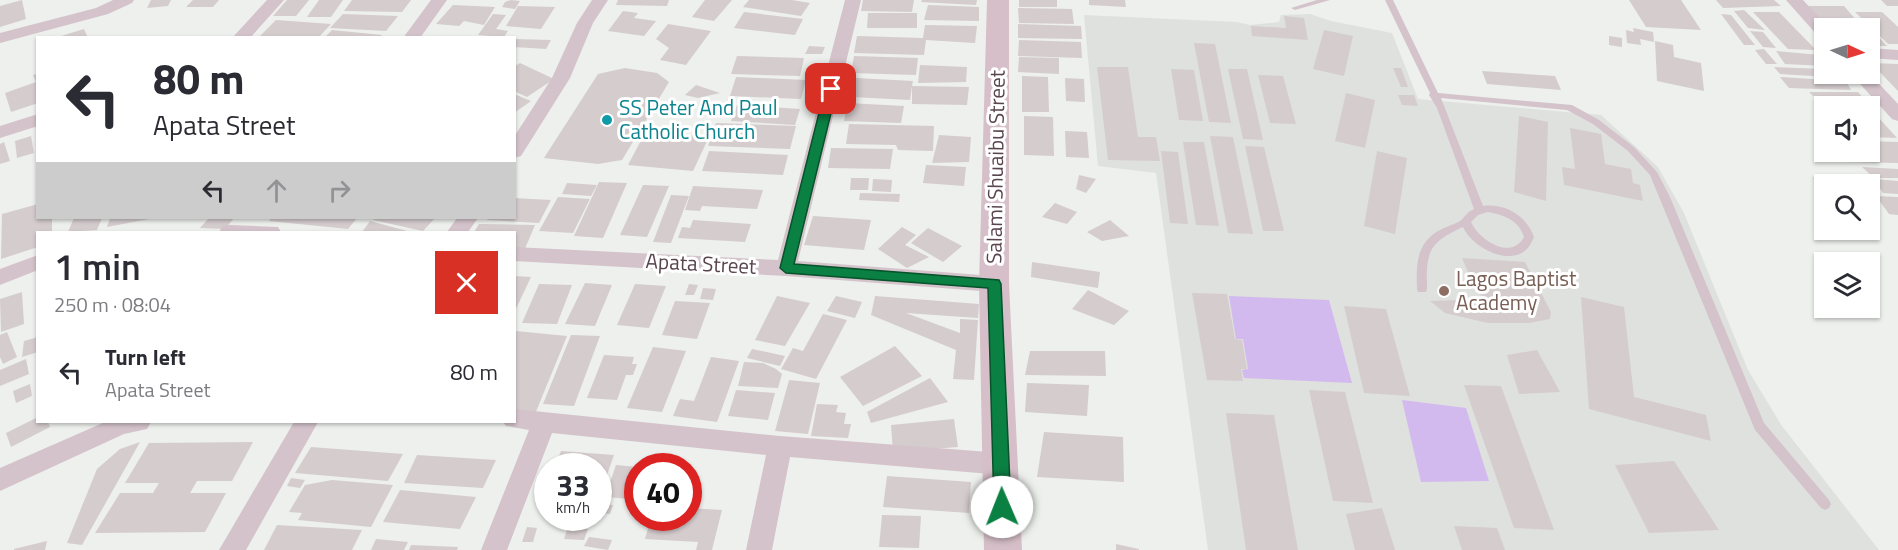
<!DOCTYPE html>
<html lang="en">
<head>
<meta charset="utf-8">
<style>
  body { margin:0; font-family:"Titillium Web",sans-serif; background:#f2f2f3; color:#2b2b33; height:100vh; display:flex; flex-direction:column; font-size:22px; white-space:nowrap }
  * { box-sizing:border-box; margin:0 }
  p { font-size:20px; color:#7c7c81 }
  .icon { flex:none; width:33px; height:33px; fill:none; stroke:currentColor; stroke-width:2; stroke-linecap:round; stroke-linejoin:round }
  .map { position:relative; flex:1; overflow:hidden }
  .details { position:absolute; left:36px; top:231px; width:480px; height:192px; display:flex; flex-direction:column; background:#fff; border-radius:0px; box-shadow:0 2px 4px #0004 }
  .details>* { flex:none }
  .banner { position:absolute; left:36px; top:36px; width:480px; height:183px; border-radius:0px; box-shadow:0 2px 4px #0004; background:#fff; color:#2b2b33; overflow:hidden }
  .needle { width:39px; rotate:94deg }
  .fabs { position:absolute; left:1814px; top:18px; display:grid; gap:12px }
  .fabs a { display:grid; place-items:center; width:66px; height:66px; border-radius:0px; background:#fff; box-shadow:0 2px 4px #0004; font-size:30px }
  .speed { position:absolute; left:534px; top:453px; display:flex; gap:12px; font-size:30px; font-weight:700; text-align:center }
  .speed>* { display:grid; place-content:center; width:78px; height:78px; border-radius:50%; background:#fff; box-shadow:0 2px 4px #0004; line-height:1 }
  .speed small { font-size:15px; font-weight:400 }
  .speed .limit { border:9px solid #d22; background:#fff; color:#111 }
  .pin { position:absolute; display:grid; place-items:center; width:51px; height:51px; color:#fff; margin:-26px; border-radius:12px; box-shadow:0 3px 9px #0006 }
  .me { position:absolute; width:66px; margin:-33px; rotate:359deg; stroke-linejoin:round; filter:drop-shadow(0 0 4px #0008) }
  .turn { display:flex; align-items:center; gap:21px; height:126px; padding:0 18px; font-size:27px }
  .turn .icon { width:78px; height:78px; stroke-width:2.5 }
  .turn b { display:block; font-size:42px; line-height:51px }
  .lanes { display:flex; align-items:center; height:57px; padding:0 18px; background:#0003; justify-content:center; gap:30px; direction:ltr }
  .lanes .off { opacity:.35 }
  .round { display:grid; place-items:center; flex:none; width:63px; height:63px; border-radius:0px; background:#f2f2f3 }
  .summary { display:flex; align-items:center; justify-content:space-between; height:102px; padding:0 18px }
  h1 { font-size:36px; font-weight:600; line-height:45px }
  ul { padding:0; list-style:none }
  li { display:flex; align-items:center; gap:18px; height:78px; padding:0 18px }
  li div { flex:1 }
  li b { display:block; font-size:22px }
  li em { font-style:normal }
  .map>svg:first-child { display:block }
  .education { fill:#dfe1de }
  .green { fill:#d3baee }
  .building { fill:#d5ccce }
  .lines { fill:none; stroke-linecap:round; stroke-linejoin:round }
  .lane { fill:#d4c3cb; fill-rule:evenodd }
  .street { fill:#d4c3cb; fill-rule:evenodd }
  .secondary { fill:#d6bfc8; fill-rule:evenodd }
  .route { fill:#0b8043; stroke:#07532c; stroke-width:1.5 }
  .culture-dot { fill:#0f9aa8; stroke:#fff; stroke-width:2 }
  .education-dot { fill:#8d6e63; stroke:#fff; stroke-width:2 }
  .labels { text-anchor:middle; stroke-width:6; stroke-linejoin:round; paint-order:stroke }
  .culture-label { font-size:21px; fill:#0d838f; stroke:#fff; text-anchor:start }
  .street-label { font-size:21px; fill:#5a454e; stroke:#fff }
  .education-label { font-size:21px; fill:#785e54; stroke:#fff; text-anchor:start }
</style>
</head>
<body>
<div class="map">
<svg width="1898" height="550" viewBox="0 0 1898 550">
  <rect width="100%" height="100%" fill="#edf0ed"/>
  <!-- education -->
  <polygon class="education" points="1310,14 1331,21 1392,33 1418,99 1601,115 1658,167 1684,213 1748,370 1782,426 1879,550 1208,550 1156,173 1098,166 1084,15 1236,22 1250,25 1279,22 1281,15"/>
  <!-- green -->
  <g class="green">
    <polygon points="1229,296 1329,300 1352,383 1244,378 1242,370 1248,369 1243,339 1236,339"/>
    <polygon points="1402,400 1466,408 1489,481 1421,482"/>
  </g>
  <!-- building -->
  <g class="building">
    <polygon points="22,0 26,19 0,27 0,6"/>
    <polygon points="151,0 171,0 168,6 147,8"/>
    <polygon points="193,0 219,0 213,7 186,7"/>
    <polygon points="287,0 309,0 296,16 273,16"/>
    <polygon points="319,0 343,0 331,17 307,17"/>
    <polygon points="352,0 411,0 402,12 344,11"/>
    <polygon points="511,0 520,1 515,9 502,7 505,2"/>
    <polygon points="618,0 669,0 667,6 616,5"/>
    <polygon points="705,0 732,0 714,21 692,17"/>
    <polygon points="749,0 792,0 810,3 801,16 743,7"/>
    <polygon points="863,0 914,0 912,12 861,11"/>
    <polygon points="922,0 977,0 976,5 921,2"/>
    <rect x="1019" y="0" width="38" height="7"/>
    <polygon points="1089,0 1125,0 1126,7 1089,5"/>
    <polygon points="1629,0 1681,0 1701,30 1646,27"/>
    <polygon points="1716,0 1774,0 1781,6 1723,8"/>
    <polygon points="1881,0 1898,0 1898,6 1887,6"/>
    <polygon points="453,5 495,7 484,25 464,21 459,26 436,24"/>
    <polygon points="928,5 979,7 979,21 924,20"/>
    <polygon points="518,6 555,7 541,29 506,26"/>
    <polygon points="1806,6 1844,6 1857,21 1820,22"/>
    <polygon points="1018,8 1072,9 1074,24 1019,23"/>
    <polygon points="1744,10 1765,30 1748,28 1734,11"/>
    <polygon points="623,11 638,13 634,18 656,21 644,36 608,31"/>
    <polygon points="744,12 803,19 795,35 734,28"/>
    <polygon points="1753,12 1779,12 1816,50 1788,49"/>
    <polygon points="1855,12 1882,12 1898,27 1898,44 1888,44"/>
    <polygon points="868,13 917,13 917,28 867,28"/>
    <polygon points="343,14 398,16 386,31 330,28"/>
    <polygon points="493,14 506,15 496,29 508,31 504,37 478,35"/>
    <polygon points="1721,14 1731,15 1755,45 1744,45"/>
    <polygon points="1284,16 1304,18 1308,40 1252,36 1251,26 1286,28"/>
    <polygon points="276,20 331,24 318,38 259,37"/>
    <polygon points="668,24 711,31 686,65 660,60 669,48 656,39"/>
    <polygon points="1018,24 1081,26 1082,39 1018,38"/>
    <polygon points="1825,24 1867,25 1887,46 1869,46 1869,28 1829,28"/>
    <polygon points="925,25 977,26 975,43 926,40 924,55 854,53 857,36 923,38"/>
    <polygon points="1633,28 1653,32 1654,42 1640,39 1641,45 1627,43 1626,30 1634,32"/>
    <polygon points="84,29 88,38 58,38 58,37"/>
    <polygon points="332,30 382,35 379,38 324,38"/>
    <polygon points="1324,30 1353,36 1344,76 1313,69"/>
    <polygon points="1750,31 1763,32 1776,48 1763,47"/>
    <polygon points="1609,36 1622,38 1622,47 1609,45"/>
    <polygon points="514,39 551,40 546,49 514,47"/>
    <polygon points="1019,40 1081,42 1082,58 1018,56"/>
    <polygon points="1655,41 1673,45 1674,57 1701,63 1704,91 1657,81"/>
    <polygon points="1194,43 1215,44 1231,123 1209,122"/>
    <polygon points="809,46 825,47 822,54 805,54"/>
    <polygon points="1764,49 1777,64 1766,64 1755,50"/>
    <polygon points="1776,51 1820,55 1824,57 1824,66 1785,64"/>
    <polygon points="737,56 804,58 800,76 731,74"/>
    <polygon points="854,56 918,58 916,75 851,73"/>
    <polygon points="1019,57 1059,58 1059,74 1018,72"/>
    <polygon points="520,63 554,79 527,97 514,91 514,67"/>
    <polygon points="1871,63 1898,64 1898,91"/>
    <polygon points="920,65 967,67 966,82 918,83"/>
    <polygon points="1097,67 1128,67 1138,137 1156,137 1160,161 1108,160"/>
    <polygon points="1774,67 1824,69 1824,74 1843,74 1845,78 1780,74"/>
    <polygon points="625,68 657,73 669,82 622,160 598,164 544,158 598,74"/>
    <polygon points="1393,68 1401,68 1408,87 1401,87"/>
    <polygon points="1171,69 1194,70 1203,121 1179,120"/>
    <polygon points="1228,69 1247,69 1263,140 1243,139"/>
    <polygon points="1482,71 1555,76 1561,90 1487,84"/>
    <polygon points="38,74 38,103 11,112 5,93 36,82 33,75"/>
    <polygon points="1258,75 1283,76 1296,124 1270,123"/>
    <polygon points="1022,76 1048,77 1049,112 1022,112"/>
    <polygon points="736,77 806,80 801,99 730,96"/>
    <polygon points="1780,77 1846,81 1851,90 1789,88"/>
    <polygon points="856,78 913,81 912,86 969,87 967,105 912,104 912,86 910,100 852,97"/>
    <polygon points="1065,78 1084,79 1085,102 1066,101"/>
    <polygon points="696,85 720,93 698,98 685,95"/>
    <polygon points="1809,92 1858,92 1878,115 1869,115 1869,106 1823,106"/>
    <polygon points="1346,93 1375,100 1365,148 1335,141"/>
    <polygon points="514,94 531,101 514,113"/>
    <polygon points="1398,95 1414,95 1418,106 1402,105"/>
    <polygon points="848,103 904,106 901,123 844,121"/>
    <polygon points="737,105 800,109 795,125 731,121"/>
    <polygon points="1024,116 1053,117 1054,156 1024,155"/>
    <polygon points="1519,116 1548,122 1546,201 1514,192"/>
    <polygon points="1869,116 1878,117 1897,138 1869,137"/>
    <polygon points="716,123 796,126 790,149 708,146"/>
    <polygon points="849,124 934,126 933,151 898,150 896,145 846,144"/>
    <polygon points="1570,128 1601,134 1605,164 1631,169 1633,183 1640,185 1643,201 1564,185 1562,167 1575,169"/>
    <polygon points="646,131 709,137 693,171 628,165"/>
    <polygon points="1065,131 1087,132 1089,158 1066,157"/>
    <polygon points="939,135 971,137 969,162 932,163"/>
    <polygon points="31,136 34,153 17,158 15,141"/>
    <polygon points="1210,136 1233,137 1253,234 1228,233"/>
    <polygon points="1869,141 1898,142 1898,163 1845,162 1836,152 1869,152"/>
    <polygon points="4,142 10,161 0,164 0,144"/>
    <polygon points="1183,142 1204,142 1219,226 1196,225"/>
    <polygon points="1245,146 1264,147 1284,231 1263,231"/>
    <polygon points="831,148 893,149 890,169 828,168"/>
    <polygon points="709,151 788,155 783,175 702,171"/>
    <polygon points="1161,151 1178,152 1188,224 1170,223"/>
    <polygon points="1377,151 1407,158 1395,234 1364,226"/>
    <polygon points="926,165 966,167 964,186 923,183"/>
    <polygon points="1862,167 1898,169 1898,178 1874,178"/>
    <polygon points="1079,175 1096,179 1086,193 1076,189"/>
    <polygon points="1813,177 1846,183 1845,184 1824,184 1824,200 1822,200"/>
    <polygon points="851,178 869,178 868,190 850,190"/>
    <polygon points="873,179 892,180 891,192 872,191"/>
    <polygon points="1874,179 1898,181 1898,194 1883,193"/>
    <polygon points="599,182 627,183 603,238 574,236"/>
    <polygon points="567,183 597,185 591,196 562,194"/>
    <polygon points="643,185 669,186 647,237 620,235"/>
    <polygon points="693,186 763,190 757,209 702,206 700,211 685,210"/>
    <polygon points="860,193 900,194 899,202 859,200"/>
    <polygon points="671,195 689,196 671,243 653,242"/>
    <polygon points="1876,196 1898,197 1898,215 1889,214"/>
    <polygon points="558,197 590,199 573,233 539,231"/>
    <polygon points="514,198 551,200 539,223 487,220 488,218 514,218"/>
    <polygon points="1055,203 1077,212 1067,224 1042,217"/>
    <polygon points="38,204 38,218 52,218 52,232 38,232 38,247 1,259 2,214"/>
    <polygon points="813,216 871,220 864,250 804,245"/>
    <polygon points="74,218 102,218 97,230 68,232"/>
    <polygon points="110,218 149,218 149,219 107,227"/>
    <polygon points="209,218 234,218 225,229 200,228"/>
    <polygon points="271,218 357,218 348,229 269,221"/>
    <polygon points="375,218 435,218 423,231 373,220"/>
    <polygon points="693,220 751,224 745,242 678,238 682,227 690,228"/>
    <polygon points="1110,220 1129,236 1102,241 1087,232"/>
    <polygon points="370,221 411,232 362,232"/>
    <polygon points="479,224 535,225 524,251 514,251 514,232 474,232"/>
    <polygon points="902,227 916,235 905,245 929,257 907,268 878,249"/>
    <polygon points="928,228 962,246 943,262 911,243"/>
    <polygon points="1462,258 1525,262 1551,312 1550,319 1529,323 1488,323 1445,313 1430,301 1489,299 1477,293"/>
    <polygon points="1032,262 1100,272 1098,288 1031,277"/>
    <polygon points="514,276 531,277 514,313"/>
    <polygon points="585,283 612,285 595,326 565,324"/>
    <polygon points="539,284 572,285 557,324 522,323"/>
    <polygon points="635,284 666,286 649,328 617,325"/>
    <polygon points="689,284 698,285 694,295 685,295"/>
    <polygon points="703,288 716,289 713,300 700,299"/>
    <polygon points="1088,290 1129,311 1114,325 1072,309"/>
    <polygon points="22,292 24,324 1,332 0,299"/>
    <polygon points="1192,293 1227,294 1235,339 1242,340 1247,369 1241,369 1243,381 1207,380"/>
    <polygon points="777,296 810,303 785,346 755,340"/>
    <polygon points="836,296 862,302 855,318 827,311"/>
    <polygon points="875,296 979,304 978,318 906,313 960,333 960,319 978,320 974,380 953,379 956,350 871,315"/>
    <polygon points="1581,297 1624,307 1634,397 1706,415 1711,441 1589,409"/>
    <polygon points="675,301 710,303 697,339 662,335"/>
    <polygon points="1344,306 1386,309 1410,396 1364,393"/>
    <polygon points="823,314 847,320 816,379 781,369 793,348 803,351"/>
    <polygon points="516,331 567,336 535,414 514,413"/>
    <polygon points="7,332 17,357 3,364 0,357 0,335"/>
    <polygon points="571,335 600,336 574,406 543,404"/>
    <polygon points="38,337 38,352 22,357 24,341"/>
    <polygon points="895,346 922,376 863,406 840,377"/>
    <polygon points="653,347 686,351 662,412 627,408"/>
    <polygon points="752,349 785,356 780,366 747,358"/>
    <polygon points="1537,350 1560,392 1519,394 1507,355"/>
    <polygon points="1030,351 1105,351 1106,376 1025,375"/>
    <polygon points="604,355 634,357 632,364 637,364 633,375 626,375 617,400 587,398"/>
    <polygon points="711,357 739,361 717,422 673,416 680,399 694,401"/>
    <polygon points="26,359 29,374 0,386 0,370"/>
    <polygon points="744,362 763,363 776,369 782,374 778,388 738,386"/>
    <polygon points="930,378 948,402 871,423 867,412"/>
    <polygon points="789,380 820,383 808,434 775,431"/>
    <polygon points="1027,383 1089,385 1087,416 1025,412"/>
    <polygon points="30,384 32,396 16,403 13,391"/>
    <polygon points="1464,385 1501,386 1554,530 1514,528"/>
    <polygon points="736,390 775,393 768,420 728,416"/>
    <polygon points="1309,390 1345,392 1373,503 1333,501"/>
    <polygon points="817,404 838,405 836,412 846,413 844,424 851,424 848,438 811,436"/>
    <polygon points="1226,413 1274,415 1298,550 1246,550"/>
    <polygon points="38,417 38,422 48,422 50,427 11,447 6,433"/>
    <polygon points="954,419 958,447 893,452 891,425"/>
    <polygon points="1044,432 1123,437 1124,482 1037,477"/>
    <polygon points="140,442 82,545 67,543 97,469 120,449"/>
    <polygon points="253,442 232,481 197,481 190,493 226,493 205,532 95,533 120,493 153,493 159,483 125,483 149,443"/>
    <polygon points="311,447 403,454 388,481 295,473"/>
    <polygon points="561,451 614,455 599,498 598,466 555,466"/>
    <polygon points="417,455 496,460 483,488 404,483"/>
    <polygon points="1674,461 1719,530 1649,533 1615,465"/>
    <polygon points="616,465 638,467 638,476 631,499 605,497"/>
    <polygon points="887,476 971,482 969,513 883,507"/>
    <polygon points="291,478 305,480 300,488 287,486"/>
    <polygon points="332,480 393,485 371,527 298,520 302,513 289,512 305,485"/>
    <polygon points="400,490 476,497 460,529 383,522"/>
    <polygon points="601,504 613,505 610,514 598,513"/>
    <polygon points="688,508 722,510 712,550 696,550 698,542 645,539 651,518 688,518"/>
    <polygon points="1382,508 1395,550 1355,550 1346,514"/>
    <polygon points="882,515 921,516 919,548 879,547"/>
    <polygon points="575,518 590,518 587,526 572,525"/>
    <polygon points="277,525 362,530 352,550 264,550"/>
    <polygon points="1454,526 1497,528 1505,550 1462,550"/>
    <polygon points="527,527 537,528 533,542 522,542"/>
    <polygon points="568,527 588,529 584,540 564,539"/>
    <polygon points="589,537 612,540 608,550 584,546"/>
    <polygon points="376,539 408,542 404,550 371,550"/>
    <polygon points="47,541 45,550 14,550 14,549"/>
    <polygon points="1116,544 1139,549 1139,550 1116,550"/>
    <polygon points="411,545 458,547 457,550 409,550"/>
  </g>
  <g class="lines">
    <!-- lane -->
    <g class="lane">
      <polygon points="1317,0 1330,0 1295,10 1291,8"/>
      <path d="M1385,0H1393L1438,93L1572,105L1599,120L1634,147L1657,172L1670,197L1764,423L1829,500L1831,504L1829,508L1825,510L1821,508L1755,430L1650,175L1628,151L1593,124L1567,110L1441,98L1483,206C1505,203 1527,216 1534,237C1532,241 1530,246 1527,249C1508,267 1472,247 1463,227C1428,243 1426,252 1427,289L1426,292H1418L1417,289C1416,266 1416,244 1438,231C1445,227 1453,225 1460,221C1465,217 1467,212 1474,209L1437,108L1429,95L1430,93ZM1488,212C1504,215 1519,220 1524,237C1511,261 1479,240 1471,222L1478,215Z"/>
    </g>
    <!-- street -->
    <g class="street">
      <polygon points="113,0 134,0 132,3 108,14 0,43 0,33 96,8"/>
      <polygon points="267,0 284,0 250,38 232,38"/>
      <polygon points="431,0 447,0 420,38 403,38"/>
      <polygon points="592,0 608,0 593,23 570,78 521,156 514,158 514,137 552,78 577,23"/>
      <polygon points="845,0 861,0 798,261 994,276 1001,278 1005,284 1001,290 994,292 786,276 514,261 514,247 778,260"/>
      <polygon points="1786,0 1803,0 1829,28 1824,28 1824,38 1818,36"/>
      <polygon points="1869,48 1898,50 1898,60 1869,58"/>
      <polygon points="1869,73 1898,104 1898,121 1892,119 1851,74"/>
      <polygon points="38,114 38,126 0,138 0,126"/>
      <polygon points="457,218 478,218 468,232 447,232"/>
      <polygon points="229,225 278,227 281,232 219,232 222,227"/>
      <polygon points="38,255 38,270 0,285 0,269"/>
      <polygon points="514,409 780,436 1002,453 1011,457 1014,464 1011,471 1002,475 790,457 772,550 746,550 766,455 552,433 507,550 481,550 529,430 506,426 503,422 514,422"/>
      <polygon points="105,422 151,422 147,429 124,434 0,491 0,468"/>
      <polygon points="294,422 318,422 246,550 219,550"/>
    </g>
    <!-- secondary -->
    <polygon class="secondary" points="987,0 1009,0 1009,284 1022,550 984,550 979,284"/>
  </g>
  <!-- route -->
  <polygon class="route" points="831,86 837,89 794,264 999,280 1001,284 1011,507 1008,512 1002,514 997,512 994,507 988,288 786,273 780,268 825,89"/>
  <!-- markers -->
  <circle class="culture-dot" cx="607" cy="120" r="6"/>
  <circle class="education-dot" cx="1444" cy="291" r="6"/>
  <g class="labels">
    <!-- culture labels -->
    <g class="culture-label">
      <text x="619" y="115">SS Peter And Paul<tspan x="619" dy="24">Catholic Church</tspan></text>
    </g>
    <!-- street labels -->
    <g class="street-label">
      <text transform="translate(996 167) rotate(-89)" y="7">Salami Shuaibu Street</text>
      <text transform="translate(701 264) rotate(3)" y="7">Apata Street</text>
    </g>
    <!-- education labels -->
    <g class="education-label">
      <text x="1456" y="286">Lagos Baptist<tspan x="1456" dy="24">Academy</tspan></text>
    </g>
  </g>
</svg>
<div class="fabs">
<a><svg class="needle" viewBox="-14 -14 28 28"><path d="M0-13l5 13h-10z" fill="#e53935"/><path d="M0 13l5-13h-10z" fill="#7c7c81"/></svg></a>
<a><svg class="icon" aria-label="sound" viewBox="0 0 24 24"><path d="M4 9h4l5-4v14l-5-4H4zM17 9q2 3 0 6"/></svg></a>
<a><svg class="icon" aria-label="search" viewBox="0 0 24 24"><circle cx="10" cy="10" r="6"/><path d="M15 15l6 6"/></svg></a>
<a><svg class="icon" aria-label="layers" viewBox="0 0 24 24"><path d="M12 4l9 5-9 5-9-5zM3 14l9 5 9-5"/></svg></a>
</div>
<div class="speed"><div>33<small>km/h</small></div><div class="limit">40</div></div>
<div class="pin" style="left:831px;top:89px;background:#d93025"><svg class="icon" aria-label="arrive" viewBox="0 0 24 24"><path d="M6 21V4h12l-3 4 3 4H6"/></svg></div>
<svg class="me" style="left:1002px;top:507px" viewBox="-20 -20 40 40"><circle r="19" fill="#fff"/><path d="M0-13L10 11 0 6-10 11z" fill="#0b8043"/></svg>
<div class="banner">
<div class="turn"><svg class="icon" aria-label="left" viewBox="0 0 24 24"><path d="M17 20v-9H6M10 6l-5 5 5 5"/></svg><div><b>80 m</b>Apata Street</div></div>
<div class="lanes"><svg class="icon" aria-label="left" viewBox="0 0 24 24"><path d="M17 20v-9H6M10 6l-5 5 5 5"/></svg><svg class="icon off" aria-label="ahead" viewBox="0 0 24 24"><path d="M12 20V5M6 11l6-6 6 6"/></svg><svg class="icon off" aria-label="right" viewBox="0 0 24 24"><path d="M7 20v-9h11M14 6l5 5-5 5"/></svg></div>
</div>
<section class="details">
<div class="summary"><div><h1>1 min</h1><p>250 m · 08:04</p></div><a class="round" style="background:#d93025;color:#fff"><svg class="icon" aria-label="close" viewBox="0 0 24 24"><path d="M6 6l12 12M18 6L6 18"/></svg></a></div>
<ul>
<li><svg class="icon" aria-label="left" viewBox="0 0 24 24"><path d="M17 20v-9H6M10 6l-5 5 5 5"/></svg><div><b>Turn left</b><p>Apata Street</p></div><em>80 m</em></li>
</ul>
</section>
</div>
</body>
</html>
